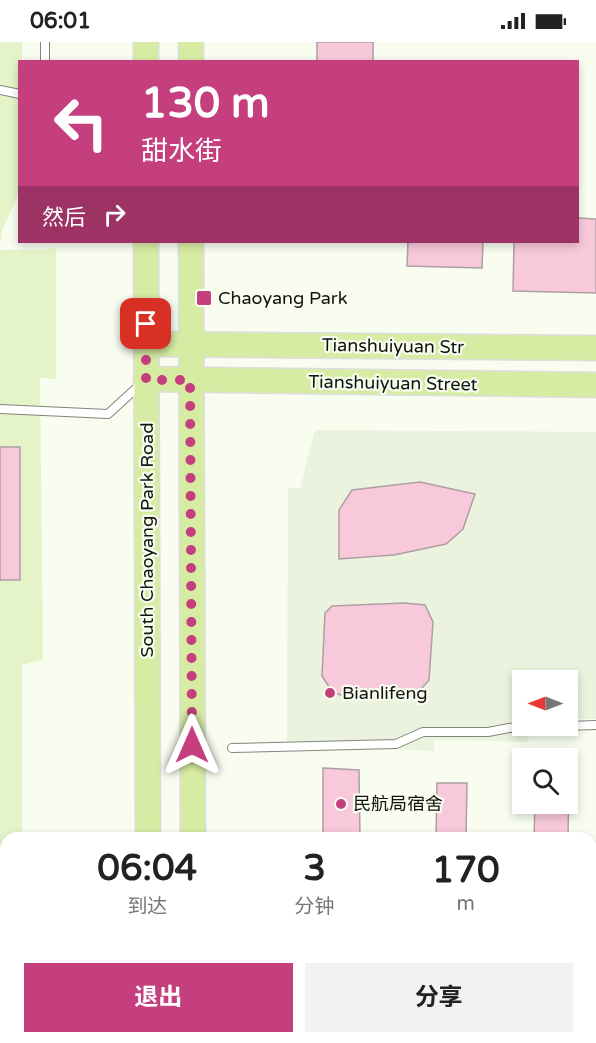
<!DOCTYPE html>
<html lang="zh">
<head>
<meta charset="utf-8">
<style>
  body { margin:0; font-family:"Varela Round","Noto Sans SC",sans-serif; background:#f2f2f2; color:#222; height:100vh; display:flex; flex-direction:column; font-size:22px; white-space:nowrap }
  * { box-sizing:border-box; margin:0 }
  p { font-size:20px; color:#767676 }
  .icon { flex:none; width:33px; height:33px; fill:none; stroke:currentColor; stroke-width:2; stroke-linecap:round; stroke-linejoin:round }
  .map { position:relative; flex:1; overflow:hidden }
  .details { position:absolute; left:0px; top:790px; width:597px; height:212px; display:flex; flex-direction:column; background:#fff; border-radius:18px 18px 0 0; box-shadow:0 3px 9px #0003 }
  .details>* { flex:none }
  .banner { position:absolute; left:18px; top:18px; width:561px; height:183px; border-radius:0px; box-shadow:0 3px 9px #0003; background:#c53f7f; color:#fff; overflow:hidden }
  .needle { width:39px; rotate:270deg }
  .tools { position:absolute; left:512px; top:628px; display:grid; gap:12px }
  .tools a { display:grid; place-items:center; width:66px; height:66px; border-radius:0px; background:#fff; box-shadow:0 3px 9px #0003; font-size:30px }
  .pin { position:absolute; display:grid; place-items:center; width:51px; height:51px; color:#fff; margin:-26px; border-radius:12px; box-shadow:0 3px 9px #0006 }
  .me { position:absolute; width:66px; margin:-33px; rotate:0deg; stroke-linejoin:round; filter:drop-shadow(0 0 4px #0008) }
  .turn { display:flex; align-items:center; gap:21px; height:126px; padding:0 24px; font-size:27px }
  .turn .icon { width:78px; height:78px; stroke-width:2.5 }
  .turn b { display:block; font-size:42px; line-height:51px }
  .then { display:flex; align-items:center; height:57px; padding:0 24px; background:#0003; gap:12px; font-size:22px }
  .eta { display:flex; justify-content:space-evenly; align-items:center; height:102px; text-align:center }
  .eta b { font-size:36px; font-weight:700; line-height:42px }
  .button { display:flex; gap:12px; margin-top:auto; padding:12px 24px }
  .button a { flex:1; height:69px; border-radius:0px; background:#c53f7f; color:#fff; font-size:24px; font-weight:700; line-height:69px; text-align:center }
  .button a+a { background:#f2f2f2; color:#222 }
  .status { display:flex; justify-content:space-between; align-items:center; height:42px; padding:0 30px; background:#fff; direction:ltr }
  .status svg { height:16px; fill:currentColor }
  .map>svg:first-child { display:block }
  .built { fill:#ebf2de }
  .green { fill:#e5f4c8 }
  .building { fill:#f8c9da; stroke:#ad9fa3; stroke-width:1.5 }
  .lines { fill:none; stroke-linecap:round; stroke-linejoin:round }
  .service-casing { stroke:#81857a; stroke-width:10 }
  .primary-casing { stroke:#dededd; stroke-width:27 }
  .service { stroke:#fff; stroke-width:8 }
  .primary { stroke:#d7eca3; stroke-width:24 }
  .route { stroke:#c53f7f; stroke-width:10; stroke-dasharray:0 18 }
  .poi-dot { fill:#c53f7f; stroke:#f8fdf0; stroke-width:2 }
  .labels { text-anchor:middle; stroke-width:4.5; stroke-linejoin:round; paint-order:stroke }
  .poi-label { font-size:18px; fill:#11130f; stroke:#f8fdf0; text-anchor:start }
  .street-label { font-size:18px; fill:#11130f; stroke:#f8fdf0 }
</style>
</head>
<body>
<div class="status"><b>06:01</b><svg viewBox="0 0 49 12"><path d="M0 12V9h3v3zM5 12V6h3v6zM10 12V3h3v9zM15 12V0h3v12zM26 1h20v11H26zM47 4h2v5h-2z"/></svg></div>
<div class="map">
<svg width="596" height="1001" viewBox="0 0 596 1001">
  <rect width="100%" height="100%" fill="#f8fdf0"/>
  <!-- built -->
  <polygon class="built" points="315,388 596,390 596,677 567,677 567,639 522,639 522,684 529,684 528,700 434,698 434,709 287,704 288,446 300,446"/>
  <!-- green -->
  <g class="green">
    <polygon points="0,0 22,0 22,19 20,20 19,152 2,188 0,204"/>
    <polygon points="56,206 56,337 40,336 43,618 22,623 22,796 6,796 6,996 23,996 23,1001 0,1001 0,208 43,208"/>
  </g>
  <!-- building -->
  <g class="building">
    <rect x="317" y="0" width="56" height="20"/>
    <polygon points="578,176 596,177 596,251 513,249 514,200 578,200"/>
    <polygon points="408,200 483,200 482,226 407,224"/>
    <rect x="0" y="405" width="20" height="133"/>
    <polygon points="420,440 475,452 463,487 446,502 394,513 339,517 339,468 352,448"/>
    <polygon points="404,561 425,563 433,580 429,638 415,654 359,657 333,651 322,634 325,571 332,564"/>
    <polygon points="323,726 359,728 360,796 323,796"/>
    <polygon points="567,735 569,736 568,796 534,796 535,762 567,762"/>
    <polygon points="437,741 467,741 466,796 436,796"/>
  </g>
  <g class="lines">
    <defs>
      <g id="service">
        <polyline points="45,0 45,20"/>
        <polyline points="0,48 20,52"/>
        <polyline points="0,367 108,372 142,341"/>
        <polyline points="567,684 596,683"/>
        <polyline points="232,706 396,702 423,690 488,690 515,685 554,684"/>
      </g>
      <g id="primary">
        <polyline points="146,20 146,0"/>
        <polyline points="191,20 191,0"/>
        <polyline points="146,200 148,796"/>
        <polyline points="191,200 193,796"/>
        <polyline points="146,302 596,306"/>
        <polyline points="146,337 596,343"/>
        <polyline points="150,996 150,1001"/>
        <polyline points="193,996 193,1001"/>
      </g>
    </defs>
    <!-- service casing -->
    <use href="#service" class="service-casing"/>
    <!-- primary casing -->
    <use href="#primary" class="primary-casing"/>
    <!-- service -->
    <use href="#service" class="service"/>
    <!-- primary -->
    <use href="#primary" class="primary"/>
  </g>
  <g class="lines">
    <!-- route -->
    <polyline class="route" points="146,282 146,338 190,338 192,703"/>
  </g>
  <!-- markers -->
  <g class="poi-dot">
    <rect x="196" y="248" width="16" height="16" rx="3"/>
    <circle cx="330" cy="651" r="6"/>
    <circle cx="341" cy="762" r="6"/>
  </g>
  <g class="labels">
    <!-- poi labels -->
    <g class="poi-label">
      <text x="218" y="262">Chaoyang Park</text>
      <text x="342" y="657">Bianlifeng</text>
      <text x="353" y="768">民航局宿舍</text>
    </g>
    <!-- street labels -->
    <g class="street-label">
      <text transform="translate(393 304) rotate(1)" y="6">Tianshuiyuan Str</text>
      <text transform="translate(393 341) rotate(1)" y="6">Tianshuiyuan Street</text>
      <text transform="translate(147 498) rotate(-90)" y="6">South Chaoyang Park Road</text>
    </g>
  </g>
</svg>
<div class="tools">
<a><svg class="needle" viewBox="-14 -14 28 28"><path d="M0-13l5 13h-10z" fill="#e53935"/><path d="M0 13l5-13h-10z" fill="#767676"/></svg></a>
<a><svg class="icon" aria-label="search" viewBox="0 0 24 24"><circle cx="10" cy="10" r="6"/><path d="M15 15l6 6"/></svg></a>
</div>
<div class="pin" style="left:146px;top:282px;background:#d93025"><svg class="icon" aria-label="arrive" viewBox="0 0 24 24"><path d="M6 21V4h12l-3 4 3 4H6"/></svg></div>
<svg class="me" style="left:192px;top:703px" viewBox="-20 -20 40 40"><path d="M0-17L14 15 0 8-14 15z" fill="#c53f7f" stroke="#fff" stroke-width="4"/></svg>
<div class="banner">
<div class="turn"><svg class="icon" aria-label="left" viewBox="0 0 24 24"><path d="M17 20v-9H6M10 6l-5 5 5 5"/></svg><div><b>130 m</b>甜水街</div></div>
<div class="then">然后<svg class="icon" aria-label="right" viewBox="0 0 24 24"><path d="M7 20v-9h11M14 6l5 5-5 5"/></svg></div>
</div>
<section class="details">
<div class="eta">
<div><b>06:04</b><p>到达</p></div>
<div><b>3</b><p>分钟</p></div>
<div><b>170</b><p>m</p></div>
</div>
<div class="button"><a>退出</a><a>分享</a></div>
</section>
</div>
</body>
</html>
